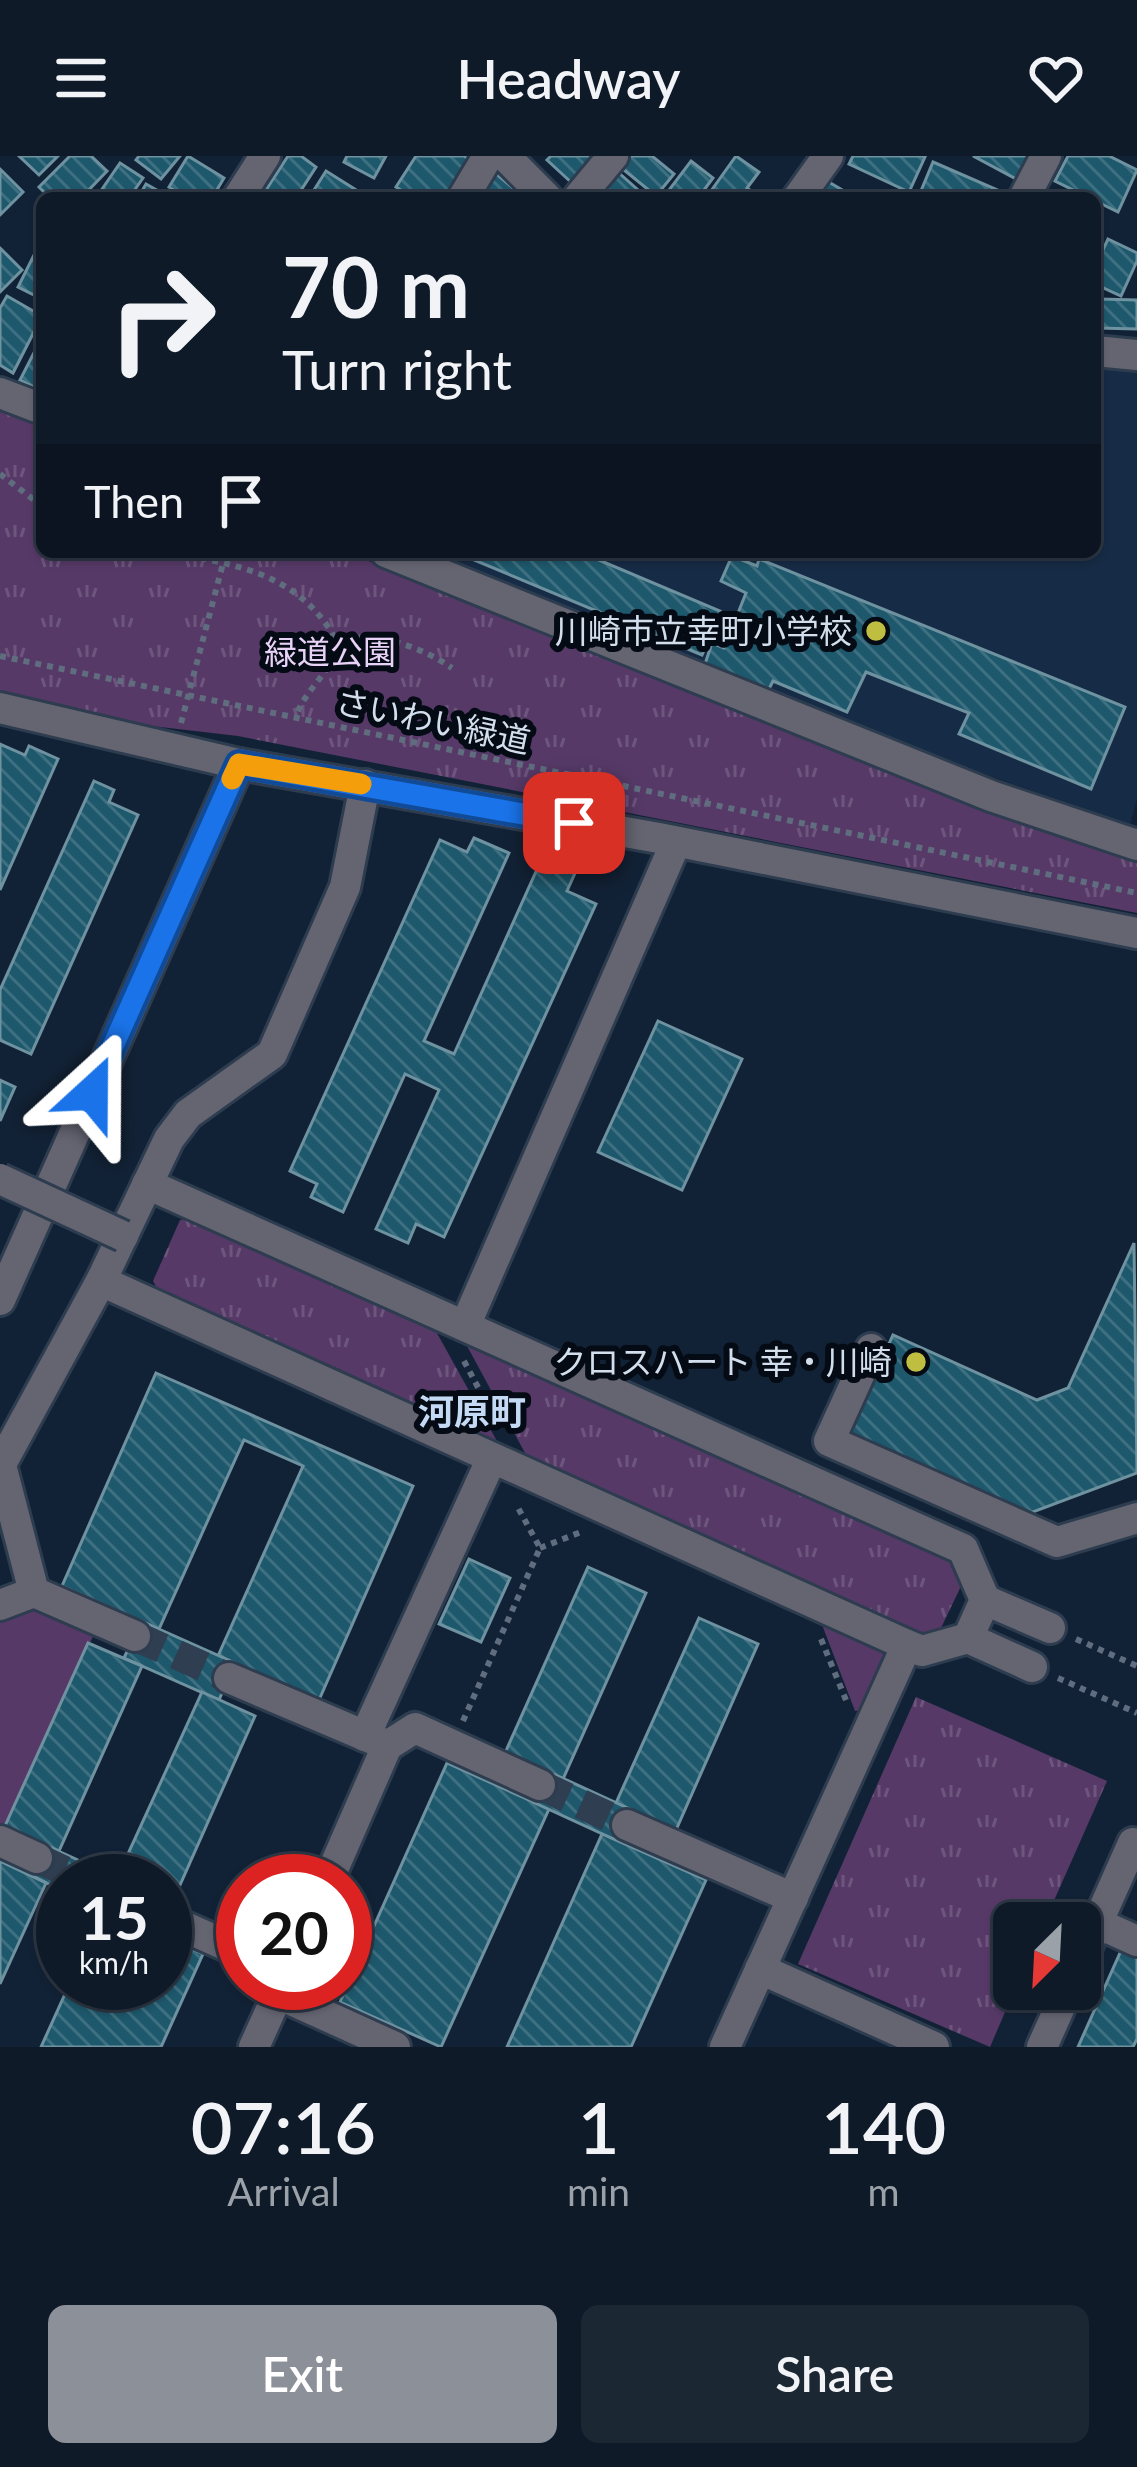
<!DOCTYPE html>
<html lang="en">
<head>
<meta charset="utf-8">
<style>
  body { margin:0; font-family:Lato,"Noto Sans JP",sans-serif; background:#1c2734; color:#f1f3f6; height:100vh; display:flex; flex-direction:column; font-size:45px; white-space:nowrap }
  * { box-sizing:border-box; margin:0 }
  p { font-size:39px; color:#9ba1a8 }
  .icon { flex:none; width:66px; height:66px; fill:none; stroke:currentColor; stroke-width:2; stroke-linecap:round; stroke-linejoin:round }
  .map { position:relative; height:1891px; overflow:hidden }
  .drawer { display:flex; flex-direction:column; background:#0e1a28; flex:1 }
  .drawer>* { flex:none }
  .hud { position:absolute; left:36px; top:36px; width:1065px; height:366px; border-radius:18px; box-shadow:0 3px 9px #0004,0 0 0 3px #2e3845; background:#0e1a28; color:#f1f3f6; overflow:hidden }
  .needle { width:78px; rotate:204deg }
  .buttons { position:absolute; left:993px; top:1746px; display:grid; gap:24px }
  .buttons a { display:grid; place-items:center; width:108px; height:108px; border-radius:18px; background:#0e1a28; box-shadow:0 3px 9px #0004,0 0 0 3px #2e3845; font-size:60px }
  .speed { position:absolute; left:36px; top:1698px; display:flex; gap:24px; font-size:60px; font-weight:700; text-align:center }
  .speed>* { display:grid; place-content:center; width:156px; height:156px; border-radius:50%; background:#0e1a28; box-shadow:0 3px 9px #0004,0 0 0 3px #2e3845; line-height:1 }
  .speed small { font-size:30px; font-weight:400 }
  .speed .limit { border:18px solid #d22; background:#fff; color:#111 }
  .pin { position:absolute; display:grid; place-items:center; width:102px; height:102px; color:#fff; margin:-51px; border-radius:24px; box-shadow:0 6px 18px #0006 }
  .me { position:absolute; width:132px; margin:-66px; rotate:24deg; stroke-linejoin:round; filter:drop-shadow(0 0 9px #0008) }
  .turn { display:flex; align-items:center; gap:42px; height:252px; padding:0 48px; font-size:54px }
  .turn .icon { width:156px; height:156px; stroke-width:2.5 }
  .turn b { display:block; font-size:84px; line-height:102px }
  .then { display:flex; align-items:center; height:114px; padding:0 48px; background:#0003; gap:24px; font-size:45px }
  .eta { display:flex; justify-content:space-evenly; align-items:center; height:204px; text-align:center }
  .eta b { font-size:72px; font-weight:600; line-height:84px }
  .cta { display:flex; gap:24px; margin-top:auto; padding:24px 48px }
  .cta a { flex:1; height:138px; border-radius:18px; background:#8c9099; color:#fff; font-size:48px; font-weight:600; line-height:138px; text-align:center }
  .cta a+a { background:#1c2734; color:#f1f3f6 }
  header { display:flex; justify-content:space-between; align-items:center; height:156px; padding:0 48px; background:#0e1a28; font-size:54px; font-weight:600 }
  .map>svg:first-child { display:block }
  .built { fill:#162b45 }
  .grass { fill:#563967 }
  .park { fill:url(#park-tufts) }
  .building { fill:url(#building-back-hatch); stroke:#6f92a0; stroke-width:3 }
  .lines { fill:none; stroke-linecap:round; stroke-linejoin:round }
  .minor-tunnel { stroke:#2f3e51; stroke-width:30; stroke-dasharray:30 15; stroke-linecap:butt }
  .minor-casing { stroke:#2d3c4f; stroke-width:36 }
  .path { stroke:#5f6d7f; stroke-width:6; stroke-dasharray:6 6; stroke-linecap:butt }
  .minor { stroke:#646571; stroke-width:30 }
  .minor-bridge-casing { stroke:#2d3c4f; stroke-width:36; stroke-linecap:butt }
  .minor-bridge { stroke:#646571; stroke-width:30 }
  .route-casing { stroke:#114b97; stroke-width:30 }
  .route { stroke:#1a73e8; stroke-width:21 }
  .slow { stroke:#f59e0b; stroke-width:21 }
  .poi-dot { fill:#c0be40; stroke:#050b14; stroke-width:4.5 }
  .labels { text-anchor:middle; stroke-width:12; stroke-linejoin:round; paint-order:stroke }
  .poi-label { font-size:33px; fill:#d3deec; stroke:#050b14; text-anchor:end }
  .park-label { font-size:33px; fill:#e9d2f8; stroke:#050b14 }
  .street-label { font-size:33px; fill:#d3deec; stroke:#050b14 }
  .neighbourhood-label { font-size:36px; font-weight:bold; fill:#c3d9f4; stroke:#050b14 }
</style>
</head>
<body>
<header><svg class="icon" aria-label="menu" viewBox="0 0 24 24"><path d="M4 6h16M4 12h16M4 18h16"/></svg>Headway<svg class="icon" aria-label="heart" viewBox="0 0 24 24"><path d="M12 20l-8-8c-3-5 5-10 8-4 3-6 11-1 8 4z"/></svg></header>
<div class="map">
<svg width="1137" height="1891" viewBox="0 0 1137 1891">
  <defs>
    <pattern id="park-tufts" width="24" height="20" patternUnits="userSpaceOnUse" patternTransform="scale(3)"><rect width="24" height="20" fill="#563967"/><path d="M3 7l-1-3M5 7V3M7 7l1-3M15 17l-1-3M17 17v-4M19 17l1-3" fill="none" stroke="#6d557d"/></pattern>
    <pattern id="building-back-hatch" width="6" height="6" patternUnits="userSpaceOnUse" patternTransform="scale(3)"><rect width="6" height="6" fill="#1e586c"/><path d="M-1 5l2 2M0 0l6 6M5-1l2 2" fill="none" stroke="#3e7081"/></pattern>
  </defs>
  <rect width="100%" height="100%" fill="#122236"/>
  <!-- built -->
  <polygon class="built" points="1095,207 1137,211 1137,643 1130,669 902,589 425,396 1095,396"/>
  <!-- grass -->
  <g class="grass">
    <polygon points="38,1449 96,1474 5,1670 0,1668 0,1464"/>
    <polygon points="821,1466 879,1492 887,1505 863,1554 855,1555"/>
  </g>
  <!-- park -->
  <g class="park">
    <polygon points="0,251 42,266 42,396 346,396 954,639 1137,697 1137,757 238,580 109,565 0,540"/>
    <polygon points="200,1060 428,1161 503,1296 163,1143 153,1125 180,1064"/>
    <polygon points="460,1177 950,1395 962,1428 941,1472 911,1482 531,1308"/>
    <polygon points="916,1541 1107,1625 1044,1767 1014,1767 1015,1833 990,1891 798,1808"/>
  </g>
  <!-- building -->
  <g class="building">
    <polygon points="19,0 58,0 39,19"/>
    <polygon points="70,0 91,0 107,15 81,42 50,42 39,31"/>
    <polygon points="139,0 180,0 161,23 136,4"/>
    <polygon points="188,0 224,22 212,42 186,42 169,31"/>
    <polygon points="288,0 301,0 316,11 296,42 279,42 266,34"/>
    <polygon points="347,0 386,0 374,22 344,6"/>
    <polygon points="416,0 464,0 470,4 446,42 414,42 396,31"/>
    <polygon points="551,0 599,0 573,28 547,4"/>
    <polygon points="627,0 652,0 674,18 656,40 619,10"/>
    <polygon points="736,0 759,16 747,32 761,42 706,42"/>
    <polygon points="853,0 922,0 925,1 909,36 849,8"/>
    <polygon points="973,0 1031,0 1018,24"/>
    <polygon points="1068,0 1109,0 1137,14 1118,56 1055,25"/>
    <polygon points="691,5 713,22 698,42 663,42"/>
    <polygon points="933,6 1007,38 1006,42 918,42"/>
    <polygon points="120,7 143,22 129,42 96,42"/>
    <polygon points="0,13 23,36 0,59"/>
    <polygon points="326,15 361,37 358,42 309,42"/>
    <polygon points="494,16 525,42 478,42"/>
    <polygon points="619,17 646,41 645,42 616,42 605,33"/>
    <polygon points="827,25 856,42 817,42"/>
    <polygon points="146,28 171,42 138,42"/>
    <polygon points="1108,83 1137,97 1137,105 1121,140 1095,128 1095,111"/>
    <polygon points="0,92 22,114 0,136"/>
    <polygon points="36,95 42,98 42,143 18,131"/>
    <polygon points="7,140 42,160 13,217 0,209 0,152"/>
    <polygon points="1099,143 1137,144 1137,173 1099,172"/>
    <polygon points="42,181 42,235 20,224"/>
    <polygon points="455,396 580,396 720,455 702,499"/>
    <polygon points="732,400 757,410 759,403 1125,551 1091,633 959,578 969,557 866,516 847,556 773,525 768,535 705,508 712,487 724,492 746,437 721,425"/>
    <polygon points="0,588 25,599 29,590 58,603 0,734"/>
    <polygon points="94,625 114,634 109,646 138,659 31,898 0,884 0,834"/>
    <polygon points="474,682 509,697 424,885 454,898 543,700 576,715 567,735 596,748 444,1081 416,1068 408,1087 376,1073 439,934 405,918 343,1056 311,1041 317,1028 290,1015 440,684 467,696"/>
    <polygon points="658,865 742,903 682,1034 598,996"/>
    <polygon points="0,924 15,931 0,965"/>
    <polygon points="1134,1087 1137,1317 1025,1359 848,1279 893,1179 1037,1244 1068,1232"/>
    <polygon points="156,1217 413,1330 319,1544 218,1500 303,1310 244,1284 159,1473 62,1430"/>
    <polygon points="469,1403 510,1422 481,1486 439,1468"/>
    <polygon points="588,1411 646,1437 563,1623 505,1597"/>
    <polygon points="699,1462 758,1488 676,1674 616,1647"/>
    <polygon points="141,1465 235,1507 219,1544 124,1502"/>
    <polygon points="88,1487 142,1510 59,1695 5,1670"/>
    <polygon points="202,1536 255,1560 172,1747 165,1744 165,1725 117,1722"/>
    <polygon points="447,1607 549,1653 441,1891 340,1846"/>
    <polygon points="547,1615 634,1655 620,1686 533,1646"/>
    <polygon points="602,1678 706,1724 631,1891 507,1891"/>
    <polygon points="43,1688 124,1725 63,1725 63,1735 29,1718"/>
    <polygon points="0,1705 46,1727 0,1828"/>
    <polygon points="165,1781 203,1798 161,1891 41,1891 70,1827 165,1827"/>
    <polygon points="1124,1788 1137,1794 1137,1883 1133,1891 1078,1891"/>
  </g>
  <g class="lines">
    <!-- minor-tunnel -->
    <g class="minor-tunnel">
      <polyline points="135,1480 229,1522"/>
      <polyline points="540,1629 627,1669"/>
      <polyline points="37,1702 86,1725"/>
    </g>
    <defs>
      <g id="minor">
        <polyline points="505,0 547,42"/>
        <polyline points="238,42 265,0"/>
        <polyline points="463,42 488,0"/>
        <polyline points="578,42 613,0"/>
        <polyline points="798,42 828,0"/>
        <polyline points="1024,42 1046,0"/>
        <polyline points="1095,195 1137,199"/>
        <polyline points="0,237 42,253"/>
        <polyline points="386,396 991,640 1137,689"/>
        <polyline points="0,552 239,608 659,682 1137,777"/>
        <polyline points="147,1028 963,1393 985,1444 968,1482 922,1495 907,1489"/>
        <polyline points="101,1125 907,1489 725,1891"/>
        <polyline points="0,1144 239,608"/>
        <polyline points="465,1170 676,686"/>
        <polyline points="871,1193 829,1285 1057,1386 1137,1362"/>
        <polyline points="1,1309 34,1436"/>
        <polyline points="0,1310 101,1125 169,983 188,958 272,898 345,731 365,629"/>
        <polyline points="985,1444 1050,1472"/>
        <polyline points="0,1449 34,1436 135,1480"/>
        <polyline points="968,1482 1032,1511"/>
        <polyline points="229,1522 382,1587"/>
        <polyline points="365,1580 492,1302"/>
        <polyline points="627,1669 793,1742"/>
        <polyline points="0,1685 37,1702"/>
        <polyline points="328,1725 387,1590 415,1572 540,1629"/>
        <polyline points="165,1762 243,1797"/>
        <polyline points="1097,1767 1137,1785"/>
        <polyline points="1080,1806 1133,1687"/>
        <polyline points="760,1813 934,1891"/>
        <polyline points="278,1838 395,1891"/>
        <polyline points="254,1891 283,1827"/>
        <polyline points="1042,1891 1068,1833"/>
      </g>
    </defs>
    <!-- minor casing -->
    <use href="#minor" class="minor-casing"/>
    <!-- path -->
    <g class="path">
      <polyline points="0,318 42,350"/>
      <path d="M165,396C224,406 284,414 323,464C330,473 339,485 334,498C326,521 303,537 296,561"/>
      <path d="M335,485C374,474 420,490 452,512"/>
      <polyline points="0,500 1137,737"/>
      <polyline points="181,567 226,396"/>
      <polyline points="464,1205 497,1267"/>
      <polyline points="540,1392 581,1376"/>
      <polyline points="821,1483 848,1549"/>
      <polyline points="1076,1483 1137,1510"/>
      <polyline points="1058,1522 1137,1557"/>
      <polyline points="463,1565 540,1392 516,1348"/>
    </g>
    <!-- minor -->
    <use href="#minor" class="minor"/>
    <defs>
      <polyline id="minor-bridge" points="0,1023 123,1080"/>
    </defs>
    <!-- minor-bridge casing -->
    <use href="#minor-bridge" class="minor-bridge-casing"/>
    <!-- minor-bridge -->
    <use href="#minor-bridge" class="minor-bridge"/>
  </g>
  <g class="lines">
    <defs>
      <polyline id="route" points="92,937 239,608 574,667"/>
    </defs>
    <!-- route casing -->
    <use href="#route" class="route-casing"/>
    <!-- route -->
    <use href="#route" class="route"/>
    <!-- slow -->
    <polyline class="slow" points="232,623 239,608 361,628"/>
  </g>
  <!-- markers -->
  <g class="poi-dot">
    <circle cx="876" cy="475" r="12"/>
    <circle cx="916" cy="1206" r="12"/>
  </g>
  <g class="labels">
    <!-- poi labels -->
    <g class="poi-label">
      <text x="852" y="487">川崎市立幸町小学校</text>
      <text x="892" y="1218">クロスハート 幸・川崎</text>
    </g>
    <!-- park labels -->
    <g class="park-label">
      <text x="330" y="508">緑道公園</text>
    </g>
    <!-- street labels -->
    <g class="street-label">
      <text transform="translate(433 565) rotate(12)" y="12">さいわい緑道</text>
    </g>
    <!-- neighbourhood labels -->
    <g class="neighbourhood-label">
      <text x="472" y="1269">河原町</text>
    </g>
  </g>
</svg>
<div class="buttons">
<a><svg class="needle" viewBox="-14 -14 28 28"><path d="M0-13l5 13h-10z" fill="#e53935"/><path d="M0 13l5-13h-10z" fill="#9ba1a8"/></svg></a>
</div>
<div class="speed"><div>15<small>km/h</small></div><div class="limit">20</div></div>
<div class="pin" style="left:574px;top:667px;background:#d93025"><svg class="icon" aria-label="arrive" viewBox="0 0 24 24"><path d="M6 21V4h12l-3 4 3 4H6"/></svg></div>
<svg class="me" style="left:92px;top:937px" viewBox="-20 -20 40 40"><path d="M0-17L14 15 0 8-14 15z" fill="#1a73e8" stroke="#fff" stroke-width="4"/></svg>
<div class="hud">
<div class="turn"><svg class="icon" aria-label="right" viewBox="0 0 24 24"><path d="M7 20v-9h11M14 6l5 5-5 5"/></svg><div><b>70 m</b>Turn right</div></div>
<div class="then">Then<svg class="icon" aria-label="arrive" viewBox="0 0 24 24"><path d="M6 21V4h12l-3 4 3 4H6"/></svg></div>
</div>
</div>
<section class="drawer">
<div class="eta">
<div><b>07:16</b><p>Arrival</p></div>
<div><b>1</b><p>min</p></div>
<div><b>140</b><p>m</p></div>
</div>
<div class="cta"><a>Exit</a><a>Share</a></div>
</section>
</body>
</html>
